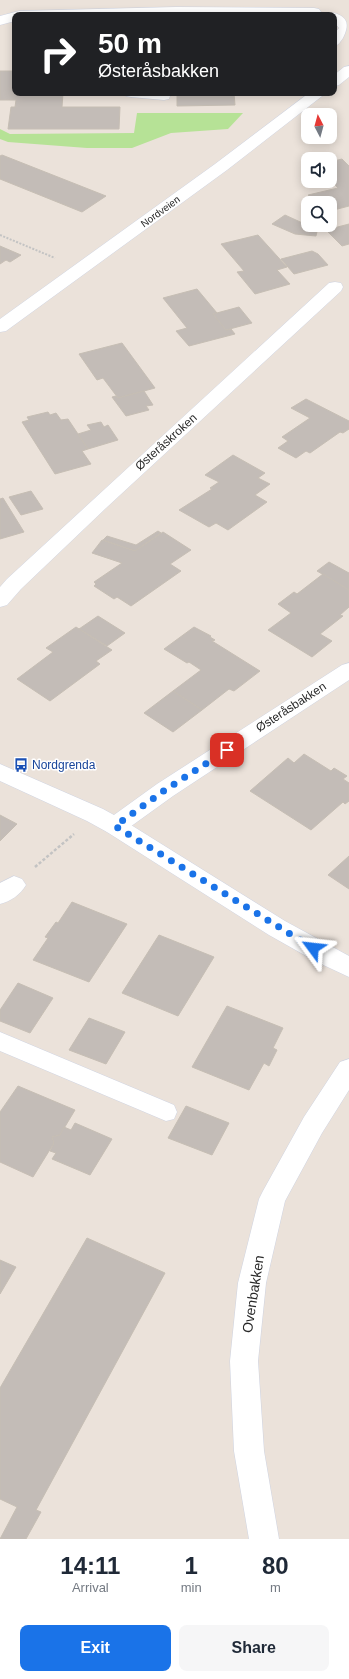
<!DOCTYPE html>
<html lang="en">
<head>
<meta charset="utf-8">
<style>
  body { margin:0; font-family:Helvetica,sans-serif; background:#f6f6f7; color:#1f2937; height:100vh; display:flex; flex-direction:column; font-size:15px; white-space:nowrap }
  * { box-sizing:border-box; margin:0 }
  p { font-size:13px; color:#747a83 }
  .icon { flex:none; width:22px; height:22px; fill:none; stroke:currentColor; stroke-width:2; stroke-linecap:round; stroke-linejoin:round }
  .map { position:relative; height:1539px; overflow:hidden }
  .panel { display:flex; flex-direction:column; background:#fff; flex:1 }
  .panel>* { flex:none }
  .hud { position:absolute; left:12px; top:12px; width:325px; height:84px; border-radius:8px; box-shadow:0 2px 10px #0003; background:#202124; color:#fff; overflow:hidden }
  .needle { width:26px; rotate:354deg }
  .controls { position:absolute; left:301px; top:108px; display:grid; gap:8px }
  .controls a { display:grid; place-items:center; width:36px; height:36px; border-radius:8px; background:#fff; box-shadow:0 2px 10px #0003; font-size:20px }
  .pin { position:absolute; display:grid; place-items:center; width:34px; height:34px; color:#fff; margin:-17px; border-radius:8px; box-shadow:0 2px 6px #0006 }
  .me { position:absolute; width:44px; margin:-22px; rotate:300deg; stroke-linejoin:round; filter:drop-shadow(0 0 3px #0008) }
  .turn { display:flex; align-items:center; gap:14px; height:84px; padding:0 20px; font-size:18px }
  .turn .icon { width:52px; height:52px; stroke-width:2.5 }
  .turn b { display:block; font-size:28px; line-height:34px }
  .eta { display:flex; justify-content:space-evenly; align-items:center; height:68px; text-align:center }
  .eta b { font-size:24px; font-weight:700; line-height:28px }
  .primary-button { display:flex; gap:8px; margin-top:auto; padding:8px 20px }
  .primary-button a { flex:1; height:46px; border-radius:8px; background:#1a73e8; color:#fff; font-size:16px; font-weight:700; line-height:46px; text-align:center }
  .primary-button a+a { background:#f6f6f7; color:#1f2937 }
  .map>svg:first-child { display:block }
  .green { fill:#b6e296 }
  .building { fill:#c3bcb7; stroke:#c6beb4 }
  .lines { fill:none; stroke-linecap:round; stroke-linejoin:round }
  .service-casing { stroke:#cfd4e2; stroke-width:1 }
  .minor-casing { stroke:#cfd4e2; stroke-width:1 }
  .tertiary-casing { stroke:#cfd4e2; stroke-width:1 }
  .secondary-casing { stroke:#cfd4e2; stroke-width:1 }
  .path-far1 { stroke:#c3c3c3; stroke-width:2; stroke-dasharray:2 1.5; stroke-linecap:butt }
  .path { stroke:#c3c3c3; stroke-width:2.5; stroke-dasharray:3 2; stroke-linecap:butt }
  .service { fill:#fff; fill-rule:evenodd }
  .minor { fill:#fff; fill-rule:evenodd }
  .tertiary { fill:#fff; fill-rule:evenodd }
  .secondary { fill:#fff; fill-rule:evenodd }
  .route { stroke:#1a73e8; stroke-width:7; stroke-dasharray:0 12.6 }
  .labels { text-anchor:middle; stroke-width:3; stroke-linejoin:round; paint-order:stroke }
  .far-street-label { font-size:10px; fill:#292929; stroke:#fff }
  .street-label { font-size:12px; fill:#292929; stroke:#fff }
  .transit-label { font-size:12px; fill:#164399; stroke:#fff; text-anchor:start }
  .near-street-label { font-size:14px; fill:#292929; stroke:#fff }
</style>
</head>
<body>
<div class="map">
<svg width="349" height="1539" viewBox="0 0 349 1539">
  <rect width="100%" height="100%" fill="#ebe2da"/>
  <!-- green -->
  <polygon class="green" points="137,113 243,113 228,129 171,133 132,148 87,148 8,142 0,139 0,129 10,134 134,133"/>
  <!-- building -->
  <g class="building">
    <polygon points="0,71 15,71 15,93 63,93 62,107 120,107 119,129 8,129 11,107 15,107 16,100 0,100"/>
    <polygon points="177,93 234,93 235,105 177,106"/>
    <polygon points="2,155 106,196 82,212 0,179 0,156"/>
    <polygon points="342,159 349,166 349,206 330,211 330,203 316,203 308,195 338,188 330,179 330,162"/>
    <polygon points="285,215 309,226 318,227 316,236 295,234 272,224"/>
    <polygon points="349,224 349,244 342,246 327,231 331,230 330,229"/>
    <polygon points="258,235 287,267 277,270 290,284 255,294 237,272 244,271 221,244"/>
    <polygon points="0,246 21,255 10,262 6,260 0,264"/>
    <polygon points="312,251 318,254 328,265 294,274 281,259"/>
    <polygon points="197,289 217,313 213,314 226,330 231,329 235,334 189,346 176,331 187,328 163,298"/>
    <polygon points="239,307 252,323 226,330 213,314"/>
    <polygon points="122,343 155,388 118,398 103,378 97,380 79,354"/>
    <polygon points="144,391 153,405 146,406 149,410 126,416 112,397 116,396 118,398"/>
    <polygon points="306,399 349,421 349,429 343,433 340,432 310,453 306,451 296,458 278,448 288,441 282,437 310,418 291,408"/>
    <polygon points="48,412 50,415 56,413 61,420 68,419 88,449 82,451 91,464 55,474 22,422 29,420 27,417"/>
    <polygon points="101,422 104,427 108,425 118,440 88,449 78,434 91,430 87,425"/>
    <polygon points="233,455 265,473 258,478 270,484 255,495 267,502 228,530 216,523 209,527 179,510 212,489 210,488 219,482 205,475"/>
    <polygon points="31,491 43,509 21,515 9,497"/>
    <polygon points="3,498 24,532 0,539 0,499"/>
    <polygon points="158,531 161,533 135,551 103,540 107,536 136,545"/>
    <polygon points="163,532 191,550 170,564 181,571 131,606 117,597 114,599 94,586 96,584 94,582 122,563 92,553 102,540 135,551"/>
    <polygon points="329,562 349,573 349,590 317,571"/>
    <polygon points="323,574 349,590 349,607 340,615 343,616 320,634 332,641 312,657 268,630 291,613 278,604 294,592 297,594"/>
    <polygon points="98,616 125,633 107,646 79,629"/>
    <polygon points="76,627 112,650 96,661 100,664 50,701 17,679 53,652 46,648"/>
    <polygon points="194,627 211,636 210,637 215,640 212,641 260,671 234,691 229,689 202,710 173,691 201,670 189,662 187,663 164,649"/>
    <polygon points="173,691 202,710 173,732 144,713"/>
    <polygon points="304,754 331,771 334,768 347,776 343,779 349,783 349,801 345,804 343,802 311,830 250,791 288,758 294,763"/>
    <polygon points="0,815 17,824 0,841"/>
    <polygon points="349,856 349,889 328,875"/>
    <polygon points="72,902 127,924 89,982 33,960 48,938 45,937 56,922 58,923"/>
    <polygon points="159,935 214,957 178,1016 122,993"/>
    <polygon points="18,983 53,998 30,1033 0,1021 0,1010"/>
    <polygon points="227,1006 283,1028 273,1048 277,1050 269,1066 264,1063 249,1090 192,1067"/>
    <polygon points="89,1018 125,1032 106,1064 69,1050"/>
    <polygon points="18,1086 75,1110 60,1135 52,1137 54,1143 33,1177 0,1162 0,1112"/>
    <polygon points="186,1106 229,1123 212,1155 168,1138"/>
    <polygon points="75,1123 112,1139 90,1175 52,1159 56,1153 50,1151 54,1143 52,1137 60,1135 64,1127 71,1130"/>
    <polygon points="87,1238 165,1273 36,1510 41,1512 26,1539 0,1539 17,1507 0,1499 0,1388"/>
    <polygon points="0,1260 16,1267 0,1294"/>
  </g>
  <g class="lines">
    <defs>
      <g id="service">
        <path d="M334,13C349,17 349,26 343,38C340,42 339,45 334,46V34L339,28L334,22V15H329Z"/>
        <polygon points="125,93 168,93 170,96 169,99 164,100 131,97 126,96"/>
        <polygon points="0,1032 174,1105 177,1112 174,1119 166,1121 0,1051"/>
      </g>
      <g id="minor">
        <polygon points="176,7 314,8 319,9 321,12 319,15 15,15 15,21 0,25 0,16 19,11"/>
        <polygon points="335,282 341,283 343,287 341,291 106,508 21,589 7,605 0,607 0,587 7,579 329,283"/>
        <polygon points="349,663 349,680 173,796 123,832 115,834 107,832 104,826 107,820 157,784 342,665"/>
        <path d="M14,876L22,879L26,885C20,895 11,901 0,904V883Z"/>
        <polygon points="349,1059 349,1090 322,1133 285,1201 266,1283 258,1361 264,1451 279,1539 249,1539 234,1451 230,1361 238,1283 259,1199 263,1191 304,1117 340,1062"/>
      </g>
      <polygon id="tertiary" points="0,764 103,809 123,820 285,921 349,956 349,977 317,962 269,935 107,832 87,821 0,781"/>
      <g id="secondary">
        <polygon points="349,66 349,77 339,85 334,86 334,75 344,67"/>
        <polygon points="309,93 326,93 227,170 6,331 0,332 0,319 215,164"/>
      </g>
    </defs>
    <!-- service casing -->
    <use href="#service" class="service-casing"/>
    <!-- minor casing -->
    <use href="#minor" class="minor-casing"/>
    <!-- tertiary casing -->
    <use href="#tertiary" class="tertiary-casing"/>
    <!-- secondary casing -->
    <use href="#secondary" class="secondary-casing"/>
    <!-- path-far1 -->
    <polyline class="path-far1" points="0,235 55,258"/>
    <!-- path -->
    <polyline class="path" points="35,867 74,834"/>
    <!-- service -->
    <use href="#service" class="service"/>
    <!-- minor -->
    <use href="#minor" class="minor"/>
    <!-- tertiary -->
    <use href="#tertiary" class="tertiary"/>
    <!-- secondary -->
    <use href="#secondary" class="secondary"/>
  </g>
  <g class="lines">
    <!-- route -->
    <polyline class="route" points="227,750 165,790 115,826 313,948"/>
  </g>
  <!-- icons -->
  <defs>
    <symbol id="bus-bare" viewBox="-9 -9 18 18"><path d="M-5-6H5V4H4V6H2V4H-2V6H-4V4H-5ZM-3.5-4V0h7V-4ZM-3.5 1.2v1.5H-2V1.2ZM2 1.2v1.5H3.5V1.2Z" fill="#1a4fb4" stroke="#fff" stroke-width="2.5" paint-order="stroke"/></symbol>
  </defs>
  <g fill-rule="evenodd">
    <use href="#bus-bare" x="11" y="755" width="20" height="20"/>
  </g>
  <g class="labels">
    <!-- far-street labels -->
    <g class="far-street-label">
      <text transform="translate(160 211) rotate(-36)" y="4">Nordveien</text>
    </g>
    <!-- street labels -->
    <g class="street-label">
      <text transform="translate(166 442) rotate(-42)" y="4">Østeråskroken</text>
      <text transform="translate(291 707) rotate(-33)" y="4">Østeråsbakken</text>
    </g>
    <!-- transit labels -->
    <g class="transit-label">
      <text x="32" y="769">Nordgrenda</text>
    </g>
    <!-- near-street labels -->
    <g class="near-street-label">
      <text transform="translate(253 1294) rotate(-81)" y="5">Ovenbakken</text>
    </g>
  </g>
</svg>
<div class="controls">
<a><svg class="needle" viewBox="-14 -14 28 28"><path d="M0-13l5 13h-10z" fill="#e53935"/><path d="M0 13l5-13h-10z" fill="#747a83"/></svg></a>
<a><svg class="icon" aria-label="sound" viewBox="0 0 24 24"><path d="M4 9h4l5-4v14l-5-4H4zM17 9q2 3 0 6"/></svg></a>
<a><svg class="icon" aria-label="search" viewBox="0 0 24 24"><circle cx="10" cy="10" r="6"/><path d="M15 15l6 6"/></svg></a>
</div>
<div class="pin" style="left:227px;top:750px;background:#d93025"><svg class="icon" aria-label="arrive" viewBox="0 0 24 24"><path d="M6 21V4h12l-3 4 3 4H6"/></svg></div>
<svg class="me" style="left:313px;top:948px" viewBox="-20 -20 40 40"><path d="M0-17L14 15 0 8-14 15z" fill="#1a73e8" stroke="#fff" stroke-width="4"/></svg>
<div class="hud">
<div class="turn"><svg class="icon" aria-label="right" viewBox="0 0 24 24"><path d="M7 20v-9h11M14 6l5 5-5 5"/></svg><div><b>50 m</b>Østeråsbakken</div></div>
</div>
</div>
<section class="panel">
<div class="eta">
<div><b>14:11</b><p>Arrival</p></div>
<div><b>1</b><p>min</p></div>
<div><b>80</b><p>m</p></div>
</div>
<div class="primary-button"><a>Exit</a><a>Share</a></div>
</section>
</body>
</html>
